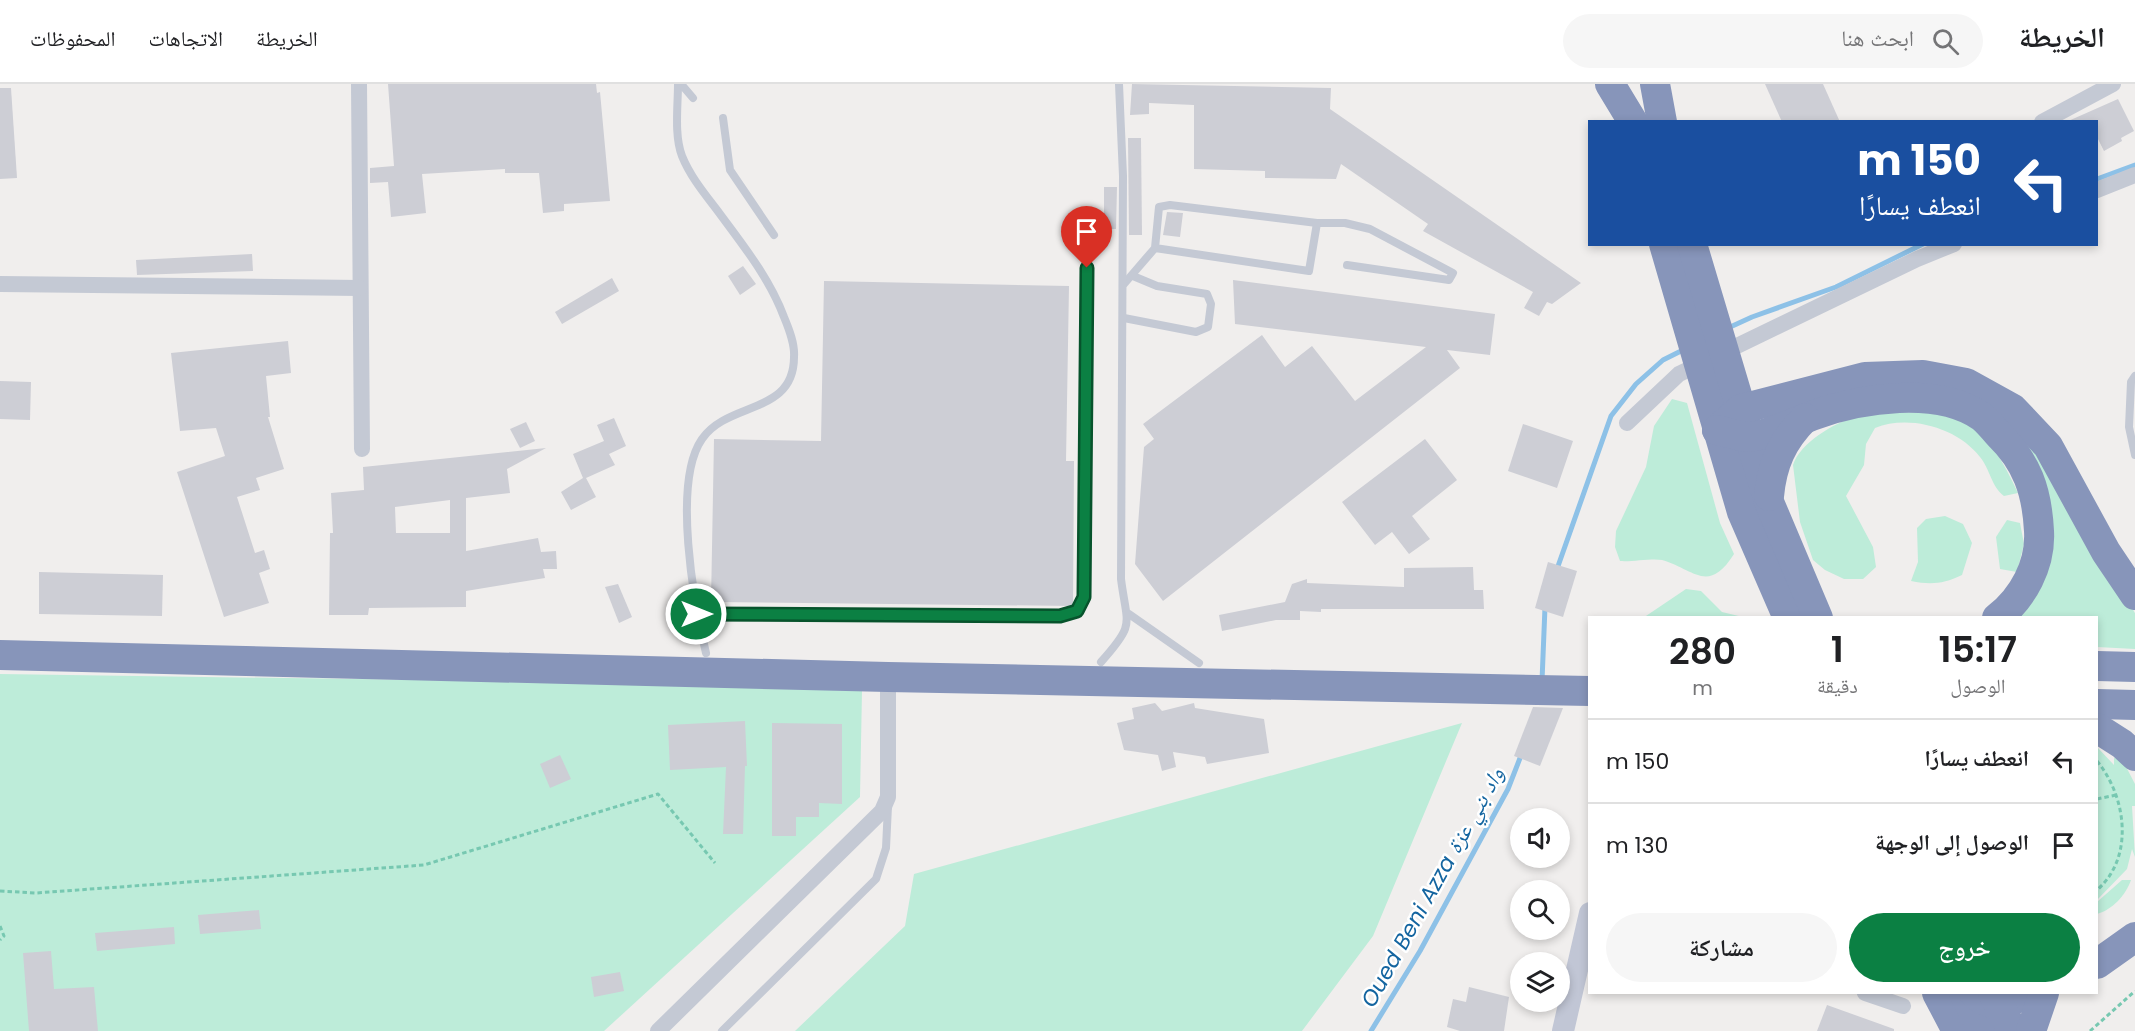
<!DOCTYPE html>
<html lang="ar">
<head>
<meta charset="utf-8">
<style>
  body { margin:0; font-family:Poppins,"Noto Naskh Arabic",sans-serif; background:#f6f6f6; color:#202124; direction:rtl; height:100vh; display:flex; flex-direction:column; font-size:22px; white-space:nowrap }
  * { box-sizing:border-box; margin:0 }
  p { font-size:20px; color:#757577 }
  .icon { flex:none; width:33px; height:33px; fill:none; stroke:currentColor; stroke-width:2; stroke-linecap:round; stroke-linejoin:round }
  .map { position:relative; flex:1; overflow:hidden; direction:ltr }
  .drawer { position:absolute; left:1588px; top:532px; width:510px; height:378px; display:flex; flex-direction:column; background:#fff; border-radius:0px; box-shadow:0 3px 9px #0003; direction:rtl }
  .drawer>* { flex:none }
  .guide { position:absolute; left:1588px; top:36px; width:510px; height:126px; border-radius:0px; box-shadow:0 3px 9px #0003; direction:rtl; background:#1a4fa0; color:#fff; overflow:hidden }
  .buttons { position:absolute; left:1510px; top:724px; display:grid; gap:12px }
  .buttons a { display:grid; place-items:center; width:60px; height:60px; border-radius:50%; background:#fff; box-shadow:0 3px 9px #0003; font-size:30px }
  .pin { position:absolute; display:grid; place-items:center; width:51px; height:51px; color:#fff; margin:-62px -26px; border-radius:50% 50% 50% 0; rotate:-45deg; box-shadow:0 0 6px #0007 }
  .pin .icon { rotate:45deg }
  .me { position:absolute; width:66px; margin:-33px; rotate:90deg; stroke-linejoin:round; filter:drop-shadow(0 0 4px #0008) }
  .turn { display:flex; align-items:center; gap:21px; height:126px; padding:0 18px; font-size:27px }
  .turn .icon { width:78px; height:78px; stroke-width:2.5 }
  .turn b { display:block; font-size:42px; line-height:51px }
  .eta { display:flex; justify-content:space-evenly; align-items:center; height:102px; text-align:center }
  .eta b { font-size:36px; font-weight:600; line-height:42px }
  .primary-button { display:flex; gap:12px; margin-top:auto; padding:12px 18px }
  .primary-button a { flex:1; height:69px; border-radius:36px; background:#0b8043; color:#fff; font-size:24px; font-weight:600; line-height:69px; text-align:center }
  .primary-button a+a { background:#f6f6f6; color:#202124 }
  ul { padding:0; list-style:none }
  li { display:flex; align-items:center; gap:18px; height:84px; padding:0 18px; border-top:2px solid #e0e0e0 }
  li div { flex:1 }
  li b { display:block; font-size:22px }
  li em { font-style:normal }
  header { display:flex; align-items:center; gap:36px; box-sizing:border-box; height:84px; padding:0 30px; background:#fff; border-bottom:2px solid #e0e0e0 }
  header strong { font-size:28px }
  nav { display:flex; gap:33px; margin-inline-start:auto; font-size:21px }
  .search { width:420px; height:54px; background:#f6f6f6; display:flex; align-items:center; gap:15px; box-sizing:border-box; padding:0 21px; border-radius:33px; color:#757577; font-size:22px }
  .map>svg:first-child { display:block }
  .green { fill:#bdecd9 }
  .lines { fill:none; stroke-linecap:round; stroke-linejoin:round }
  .stream { stroke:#8dc1e7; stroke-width:5 }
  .building { fill:#cdced5; fill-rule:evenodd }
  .path { stroke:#77c8b1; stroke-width:3; stroke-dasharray:4.5 3; stroke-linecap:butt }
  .lane { stroke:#c4c9d4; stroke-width:8 }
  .street { stroke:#c4c9d4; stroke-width:16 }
  .secondary { stroke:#c1c6d5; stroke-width:22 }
  .highway { stroke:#8795ba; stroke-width:30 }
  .route-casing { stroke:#07532c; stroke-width:15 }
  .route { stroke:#0b8043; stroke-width:10 }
  .labels { text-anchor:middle; stroke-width:5; stroke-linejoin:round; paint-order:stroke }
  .water-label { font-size:22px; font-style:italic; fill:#1465a0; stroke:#fff }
</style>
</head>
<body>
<header>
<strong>الخريطة</strong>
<div class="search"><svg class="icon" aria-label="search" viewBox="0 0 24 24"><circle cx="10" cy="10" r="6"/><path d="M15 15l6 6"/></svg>ابحث هنا</div>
<nav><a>الخريطة</a><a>الاتجاهات</a><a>المحفوظات</a></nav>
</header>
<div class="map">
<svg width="2135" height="947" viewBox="0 0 2135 947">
  <rect width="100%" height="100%" fill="#f0eeed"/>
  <!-- green -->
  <g class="green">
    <path d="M1911,299C2024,305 2044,381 2091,465C2097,476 2134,525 2135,529C2135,540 2135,554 2135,565L2097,563V534H2012C2041,508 2047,465 2045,429C2042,395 2027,364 2002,341C1947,290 1879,301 1813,322C1795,327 1775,336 1757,339L1844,310Z"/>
    <path d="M1672,315L1687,319L1720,439L1734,470C1708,511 1694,485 1662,476C1652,474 1632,478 1620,477L1615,463L1616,447L1646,383L1654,342Z"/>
    <path d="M1888,328C1908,329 1930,327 1949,330C1983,337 2005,381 2018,409L2004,412C1991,402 1990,385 1980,373C1958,344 1909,330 1875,344L1866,360L1864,381L1846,412L1873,463L1876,483L1863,495H1844L1825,486L1813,476L1800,438L1793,381C1800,359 1834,339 1855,333C1866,330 1878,329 1888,328Z"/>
    <path d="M1945,432L1963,440L1972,459L1962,491C1943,500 1931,501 1911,497L1918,478L1917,444L1926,435Z"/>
    <polygon points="2007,436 2020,439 2024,460 2017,488 2000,485 1996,453"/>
    <polygon points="1686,505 1701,507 1722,528 1747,534 1643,534"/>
    <polygon points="0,590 631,599 862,607 860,713 604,947 0,947"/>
    <polygon points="1462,639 1373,852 1302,947 795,947 905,842 914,790"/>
    <polygon points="2097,663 2114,681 2114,674 2122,675 2135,700 2135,722 2132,722 2135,773 2132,765 2127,785 2097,816"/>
    <path d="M2122,796H2131C2126,811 2112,826 2097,830V818Z"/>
  </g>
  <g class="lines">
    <!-- stream -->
    <g class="stream">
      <polyline points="2097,95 2135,81"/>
      <polyline points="1728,244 1752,233 1836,203 1923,160"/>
      <polyline points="1557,485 1611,332 1636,300 1663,276 1685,265"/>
      <polyline points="1542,597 1545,523"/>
      <polyline points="1371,947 1420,867 1508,705 1522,669"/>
    </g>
  </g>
  <!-- building -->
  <g class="building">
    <polygon points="388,0 596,0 597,9 600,8 610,117 564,120 564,127 543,129 539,89 505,89 505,85 422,90 426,129 391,133 388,98 370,99 370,84 394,82"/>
    <polygon points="1132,0 1331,4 1330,25 1581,199 1552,220 1547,218 1539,232 1524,224 1533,208 1423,147 1428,140 1341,80 1336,95 1265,94 1265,87 1194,85 1194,21 1149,19 1149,30 1130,31"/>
    <polygon points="1765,0 1823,0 1840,38 1782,38"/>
    <polygon points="0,4 11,4 17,94 0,95"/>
    <polygon points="2118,15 2134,47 2121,54 2122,57 2104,67 2097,53 2097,38 2066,38"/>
    <polygon points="1128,54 1141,54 1142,151 1129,151"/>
    <polygon points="1104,103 1117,103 1116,145 1104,145"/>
    <polygon points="1167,128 1183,129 1180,153 1163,151"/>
    <polygon points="252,170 253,187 137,191 136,176"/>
    <polygon points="743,182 756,200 740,211 728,192"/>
    <polygon points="612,194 619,207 562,240 555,228"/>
    <polygon points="1233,196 1495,230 1490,271 1447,266 1460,284 1163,517 1135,480 1144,363 1154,355 1143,340 1262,251 1285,283 1312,262 1355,317 1426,263 1235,240"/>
    <polygon points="824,197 1069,202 1066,377 1074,377 1073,522 711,518 714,355 821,357"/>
    <polygon points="288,257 291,289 266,292 270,333 268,333 284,385 256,394 260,406 237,413 255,469 264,466 270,485 259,489 269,519 224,533 177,388 225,372 216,344 180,347 171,269"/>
    <polygon points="0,297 31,298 30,336 0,335"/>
    <polygon points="614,334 626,362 609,370 615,381 586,394 596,413 571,426 561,408 583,394 573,370 604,357 597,341"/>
    <polygon points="526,338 535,357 520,364 510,345"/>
    <polygon points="1523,340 1573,357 1557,404 1508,387"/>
    <polygon points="1425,355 1457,396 1412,432 1430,455 1409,470 1392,448 1375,461 1342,418"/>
    <path d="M546,364L507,385L510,409L466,414V467L538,454L541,468L556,467L557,485H543L545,494L466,507V523L369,524L368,531H329L330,449H333L331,409L364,406L363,383ZM450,416V449H396L395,423Z"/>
    <polygon points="1548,478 1577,487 1563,533 1535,524"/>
    <polygon points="1473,483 1474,506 1483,506 1484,525 1321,525 1321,528 1300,527 1300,536 1276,536 1222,547 1219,531 1285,518 1292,500 1307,495 1307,499 1404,503 1404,484"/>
    <polygon points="39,488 163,491 162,532 39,530"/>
    <polygon points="618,500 632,533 619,539 605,503"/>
    <polygon points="1155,619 1162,627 1194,619 1195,624 1264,635 1269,669 1207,680 1205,673 1173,668 1176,683 1162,687 1158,671 1124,666 1117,639 1134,635 1132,624"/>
    <polygon points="1533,623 1563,624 1540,682 1514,672"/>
    <polygon points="745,637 747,682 745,682 743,750 723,750 726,683 670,686 668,641"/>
    <polygon points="772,639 842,640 842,720 819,719 819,733 796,733 796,752 772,752"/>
    <polygon points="560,671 571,695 550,704 540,680"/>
    <polygon points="259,826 261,845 200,850 198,831"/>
    <polygon points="174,843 175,860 97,867 95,849"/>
    <polygon points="51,867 54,905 94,903 98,947 29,947 23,869"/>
    <polygon points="620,888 624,907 594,913 591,893"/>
    <polygon points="1469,903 1509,913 1504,947 1460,947 1447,943 1453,915 1466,918"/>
    <polygon points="1827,921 1894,945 1894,947 1817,947"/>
  </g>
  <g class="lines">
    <!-- path -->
    <g class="path">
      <path d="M2097,677C2126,712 2135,773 2097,806"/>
      <polyline points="2097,715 2116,711"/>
      <polyline points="0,807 36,809 424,781 658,710 715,779"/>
      <polyline points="0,842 4,852 0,856"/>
      <polyline points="2090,947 2135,907"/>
    </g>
    <!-- lane -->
    <g class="lane">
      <path d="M678,0C678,22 674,51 682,72C690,92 704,109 717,126C742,160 769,193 784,233C789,245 795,260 794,273C794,331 728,317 702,355C672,398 694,520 706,569"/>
      <polyline points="681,0 693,14"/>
      <polyline points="723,34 730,86 774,151"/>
      <polyline points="1317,139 1345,139 1370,145 1453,189 1449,196 1347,181"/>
      <polyline points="1124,200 1155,164 1159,123 1170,121 1317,139 1309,187 1155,164"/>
      <polyline points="1124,234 1196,248 1208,243 1211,220 1207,210 1157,202 1133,192"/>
      <polyline points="2135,292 2131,298 2129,343 2135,371"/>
      <polyline points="696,530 1060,532 1077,527 1084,513 1087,184"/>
      <polyline points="1129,530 1199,579"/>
      <path d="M1101,578C1136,539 1127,542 1121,495L1123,92L1119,0"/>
      <polyline points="722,947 876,795 886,764 888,722"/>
    </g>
    <!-- street -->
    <g class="street">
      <polyline points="359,0 362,365"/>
      <polyline points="2042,38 2113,0"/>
      <polyline points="2097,106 2135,91"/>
      <polyline points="0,200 360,204"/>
      <polyline points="1627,339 1679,290 1917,175 1954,160"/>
      <polyline points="1865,909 1903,922"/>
      <polyline points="658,947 882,727 888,713 888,593"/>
    </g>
    <!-- secondary -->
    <polyline class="secondary" points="1563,947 1590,829"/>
    <!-- highway -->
    <g class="highway">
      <polyline points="1610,0 1633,38"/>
      <polyline points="1655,0 1662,38"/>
      <polyline points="1664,160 1742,428 1788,534"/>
      <polyline points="1692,160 1769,418 1818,534"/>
      <polyline points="1717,346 1741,325 1865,293 1923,291 1966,299 2013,325 2048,362 2106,468 2135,511"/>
      <path d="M1717,346C1727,348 1739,353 1749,353C1762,353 1800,336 1814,331C1861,314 1938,302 1982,333C1988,338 1993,344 1998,350C2027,378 2037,407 2039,447C2041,481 2023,514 1997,534"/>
      <path d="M1769,412C1772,380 1782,357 1805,334"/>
      <polyline points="0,571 888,593 1590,607"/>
      <polyline points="2097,582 2135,583"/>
      <polyline points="2097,620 2135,621"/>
      <polyline points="2097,644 2122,660 2135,672"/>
      <polyline points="2097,880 2135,853"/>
      <polyline points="1937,909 1957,947"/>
      <polyline points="1964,909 1983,947"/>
      <path d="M1974,909C1993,928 2010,917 2031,909"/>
      <polyline points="1993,909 2013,947"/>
      <polyline points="2031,947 2044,909"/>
    </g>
  </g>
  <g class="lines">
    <defs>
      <polyline id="route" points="696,530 1060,532 1077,527 1084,513 1087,184"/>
    </defs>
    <!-- route casing -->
    <use href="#route" class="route-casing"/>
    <!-- route -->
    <use href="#route" class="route"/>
  </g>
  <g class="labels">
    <!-- water labels -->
    <g class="water-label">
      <text transform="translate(1432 803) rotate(-61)" y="8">Oued Beni Azza واد بني عزة</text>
    </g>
  </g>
</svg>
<div class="buttons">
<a><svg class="icon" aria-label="sound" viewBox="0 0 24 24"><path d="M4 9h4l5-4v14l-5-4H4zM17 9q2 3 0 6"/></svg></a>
<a><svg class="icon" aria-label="search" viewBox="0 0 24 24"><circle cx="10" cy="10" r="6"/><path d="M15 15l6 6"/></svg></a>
<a><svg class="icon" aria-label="layers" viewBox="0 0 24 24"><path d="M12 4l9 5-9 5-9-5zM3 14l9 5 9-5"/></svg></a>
</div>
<div class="pin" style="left:1087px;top:184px;background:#d93025"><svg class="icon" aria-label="arrive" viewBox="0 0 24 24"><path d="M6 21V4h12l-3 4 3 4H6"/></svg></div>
<svg class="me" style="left:696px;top:530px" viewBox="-20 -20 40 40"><circle r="17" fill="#0b8043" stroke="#fff" stroke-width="3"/><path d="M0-11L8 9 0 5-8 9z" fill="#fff"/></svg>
<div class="guide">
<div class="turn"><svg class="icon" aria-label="left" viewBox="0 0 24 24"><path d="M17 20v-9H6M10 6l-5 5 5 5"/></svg><div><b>150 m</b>انعطف يسارًا</div></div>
</div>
<section class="drawer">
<div class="eta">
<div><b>15:17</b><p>الوصول</p></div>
<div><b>1</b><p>دقيقة</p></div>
<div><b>280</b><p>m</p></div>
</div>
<ul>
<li><svg class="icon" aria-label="left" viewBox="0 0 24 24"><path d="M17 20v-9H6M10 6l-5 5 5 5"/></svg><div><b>انعطف يسارًا</b></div><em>150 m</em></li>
<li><svg class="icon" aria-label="arrive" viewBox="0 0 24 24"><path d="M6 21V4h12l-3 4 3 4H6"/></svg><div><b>الوصول إلى الوجهة</b></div><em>130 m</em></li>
</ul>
<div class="primary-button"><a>خروج</a><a>مشاركة</a></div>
</section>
</div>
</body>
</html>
